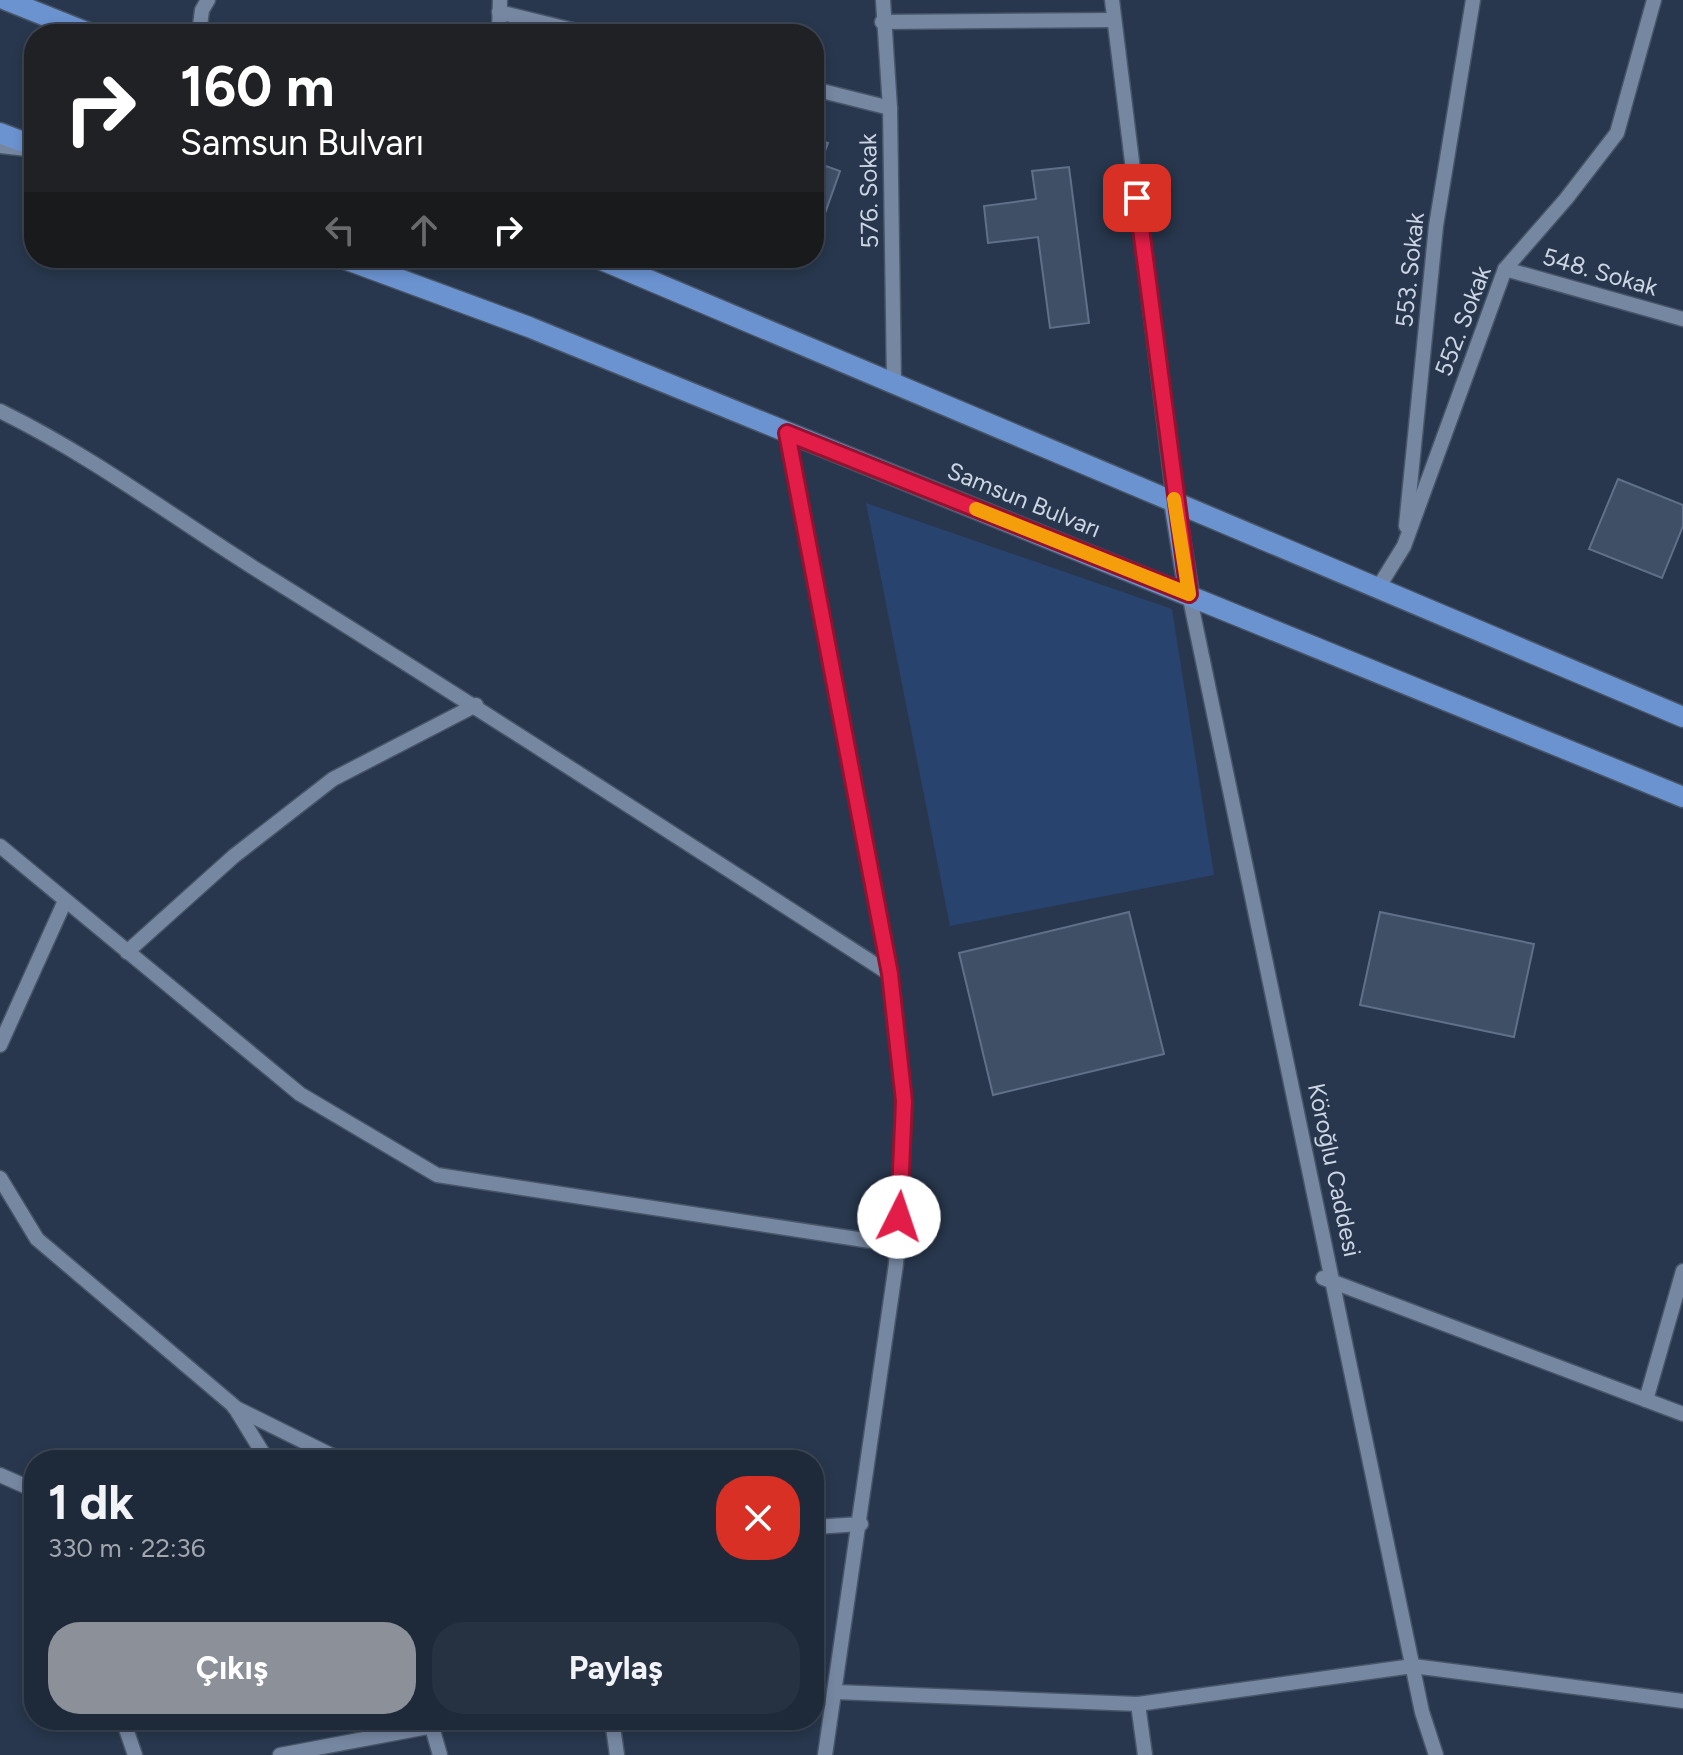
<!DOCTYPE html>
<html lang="tr">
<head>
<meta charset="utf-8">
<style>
  body { margin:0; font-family:Figtree,sans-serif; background:#263142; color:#f1f3f6; height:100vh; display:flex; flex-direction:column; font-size:30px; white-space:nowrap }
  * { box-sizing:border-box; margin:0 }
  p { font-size:26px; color:#a1a6af }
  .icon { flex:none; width:44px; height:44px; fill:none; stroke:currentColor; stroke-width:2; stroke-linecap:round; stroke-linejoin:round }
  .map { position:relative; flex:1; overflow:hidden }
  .side { position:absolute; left:24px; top:1450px; width:800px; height:280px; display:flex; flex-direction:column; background:#1e293a; border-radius:32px; box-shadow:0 4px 12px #0003,0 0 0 2px #3c4554 }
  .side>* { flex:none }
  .top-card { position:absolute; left:24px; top:24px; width:800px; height:244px; border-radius:32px; box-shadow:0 4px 12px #0003,0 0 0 2px #3c4554; background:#202124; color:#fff; overflow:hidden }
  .pin { position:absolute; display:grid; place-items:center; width:68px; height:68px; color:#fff; margin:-34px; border-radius:16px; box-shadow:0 4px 12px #0006 }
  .me { position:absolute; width:88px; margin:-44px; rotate:4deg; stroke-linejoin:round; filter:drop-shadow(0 0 6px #0008) }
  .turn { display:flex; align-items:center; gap:28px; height:168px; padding:0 24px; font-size:36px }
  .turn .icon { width:104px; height:104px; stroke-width:2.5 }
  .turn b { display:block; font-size:56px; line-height:68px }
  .lanes { display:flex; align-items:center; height:76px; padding:0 24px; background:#0003; justify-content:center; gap:40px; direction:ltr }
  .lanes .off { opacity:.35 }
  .round { display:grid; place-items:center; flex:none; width:84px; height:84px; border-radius:32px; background:#263142 }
  .head { display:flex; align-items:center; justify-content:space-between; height:136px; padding:0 24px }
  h1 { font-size:48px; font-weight:700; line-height:60px }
  .cta { display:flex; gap:16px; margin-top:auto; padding:16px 24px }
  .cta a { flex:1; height:92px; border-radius:32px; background:#8c9099; color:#fff; font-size:32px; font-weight:700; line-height:92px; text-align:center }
  .cta a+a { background:#263142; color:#f1f3f6 }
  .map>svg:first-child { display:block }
  .green { fill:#28436d }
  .building { fill:#3f4f66; stroke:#607089; stroke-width:2 }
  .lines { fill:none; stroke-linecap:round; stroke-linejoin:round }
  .minor-casing { stroke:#485568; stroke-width:17 }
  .major-casing { stroke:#485568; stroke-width:23 }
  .minor { stroke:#7687a1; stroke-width:14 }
  .major { stroke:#6b93d0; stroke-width:20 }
  .route-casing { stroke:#92132f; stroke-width:20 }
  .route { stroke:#e11d48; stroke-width:14 }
  .slow { stroke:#f59e0b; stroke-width:14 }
  .labels { text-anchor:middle; stroke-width:6; stroke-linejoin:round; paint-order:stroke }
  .street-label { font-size:24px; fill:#ccd5e3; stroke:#28374d }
</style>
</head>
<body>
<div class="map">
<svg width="1683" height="1755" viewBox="0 0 1683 1755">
  <rect width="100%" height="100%" fill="#28374d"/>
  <!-- green -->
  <polygon class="green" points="866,503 1172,609 1214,875 950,926"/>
  <!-- building -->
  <g class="building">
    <polygon points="814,138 828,143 820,164 840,171 823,219 814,216"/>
    <polygon points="1069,167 1089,323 1050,328 1038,237 988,243 984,206 1036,199 1032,171"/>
    <polygon points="1618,479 1683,505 1683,526 1662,578 1589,549"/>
    <polygon points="1129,912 1164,1054 993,1095 959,953"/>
    <polygon points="1380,912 1534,944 1514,1037 1360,1005"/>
  </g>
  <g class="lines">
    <defs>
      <g id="minor">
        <polyline points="883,0 890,108 894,383"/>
        <polyline points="1112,0 1174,501"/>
        <polyline points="499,12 589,34"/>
        <polyline points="882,22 1114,20"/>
        <polyline points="199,34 202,10 208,0"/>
        <polyline points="499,34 500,0"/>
        <polyline points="814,89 890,108"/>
        <polyline points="0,146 27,149"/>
        <polyline points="1505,269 1683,319"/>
        <path d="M0,411C94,457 174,518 262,573C473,704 681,839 890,974"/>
        <polyline points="787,433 890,974 904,1101 896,1264 825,1755"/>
        <polyline points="1406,526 1436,226 1473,0"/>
        <polyline points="1378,588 1404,546 1505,269 1566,199 1617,133 1654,0"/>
        <polyline points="1189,594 1422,1712 1436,1755"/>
        <polyline points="0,846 300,1094 437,1175 897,1245"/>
        <polyline points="127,952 234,856 333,779 476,705"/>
        <polyline points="0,1045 65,901"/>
        <polyline points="0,1178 37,1239 234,1406 267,1460"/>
        <polyline points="1323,1278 1683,1414"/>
        <polyline points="1646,1400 1683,1271"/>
        <polyline points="234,1407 341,1460"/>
        <polyline points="0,1475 34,1490"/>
        <polyline points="814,1527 861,1524"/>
        <polyline points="836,1692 1138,1704 1413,1666 1683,1701"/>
        <polyline points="1138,1704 1145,1755"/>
        <polyline points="123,1720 135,1755"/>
        <polyline points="430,1720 440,1755"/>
        <polyline points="612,1720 617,1755"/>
        <polyline points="280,1755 433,1726"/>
      </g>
      <g id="major">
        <polyline points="6,0 91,34"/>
        <polyline points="0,133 34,146"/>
        <polyline points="342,258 529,327 1683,797"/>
        <polyline points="597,258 1683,717"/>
        <polyline points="1174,501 1189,594"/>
      </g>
    </defs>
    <!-- minor casing -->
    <use href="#minor" class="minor-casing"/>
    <!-- major casing -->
    <use href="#major" class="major-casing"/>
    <!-- minor -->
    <use href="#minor" class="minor"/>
    <!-- major -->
    <use href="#major" class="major"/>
  </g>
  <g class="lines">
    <defs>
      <polyline id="route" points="899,1217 904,1101 890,974 787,433 1189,594 1137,198"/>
    </defs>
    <!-- route casing -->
    <use href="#route" class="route-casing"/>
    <!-- route -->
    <use href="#route" class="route"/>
    <!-- slow -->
    <polyline class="slow" points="976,509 1189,594 1174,499"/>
  </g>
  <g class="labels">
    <!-- street labels -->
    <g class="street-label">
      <text transform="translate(869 191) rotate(-91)" y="8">576. Sokak</text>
      <text transform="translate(1410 270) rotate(-84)" y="8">553. Sokak</text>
      <text transform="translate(1600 272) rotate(16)" y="8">548. Sokak</text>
      <text transform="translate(1463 321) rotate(-69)" y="8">552. Sokak</text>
      <text transform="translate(1024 500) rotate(22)" y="8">Samsun Bulvarı</text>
      <text transform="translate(1334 1170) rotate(78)" y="8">Köroğlu Caddesi</text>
    </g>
  </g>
</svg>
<div class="pin" style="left:1137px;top:198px;background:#d93025"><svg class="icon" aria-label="arrive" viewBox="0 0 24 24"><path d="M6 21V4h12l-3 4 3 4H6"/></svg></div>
<svg class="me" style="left:899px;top:1217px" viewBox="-20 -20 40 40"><circle r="19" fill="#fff"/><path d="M0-13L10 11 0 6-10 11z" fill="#e11d48"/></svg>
<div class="top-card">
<div class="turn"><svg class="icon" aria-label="right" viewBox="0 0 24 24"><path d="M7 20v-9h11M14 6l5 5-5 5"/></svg><div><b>160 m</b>Samsun Bulvarı</div></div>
<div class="lanes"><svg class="icon off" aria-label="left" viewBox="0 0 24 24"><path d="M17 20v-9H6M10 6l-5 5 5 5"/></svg><svg class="icon off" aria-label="ahead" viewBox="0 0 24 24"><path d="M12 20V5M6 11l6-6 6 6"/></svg><svg class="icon" aria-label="right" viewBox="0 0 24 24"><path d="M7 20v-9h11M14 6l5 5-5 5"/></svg></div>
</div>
<section class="side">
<div class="head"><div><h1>1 dk</h1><p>330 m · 22:36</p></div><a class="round" style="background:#d93025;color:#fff"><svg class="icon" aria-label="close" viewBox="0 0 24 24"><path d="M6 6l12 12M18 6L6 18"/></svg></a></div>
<div class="cta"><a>Çıkış</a><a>Paylaş</a></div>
</section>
</div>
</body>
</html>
